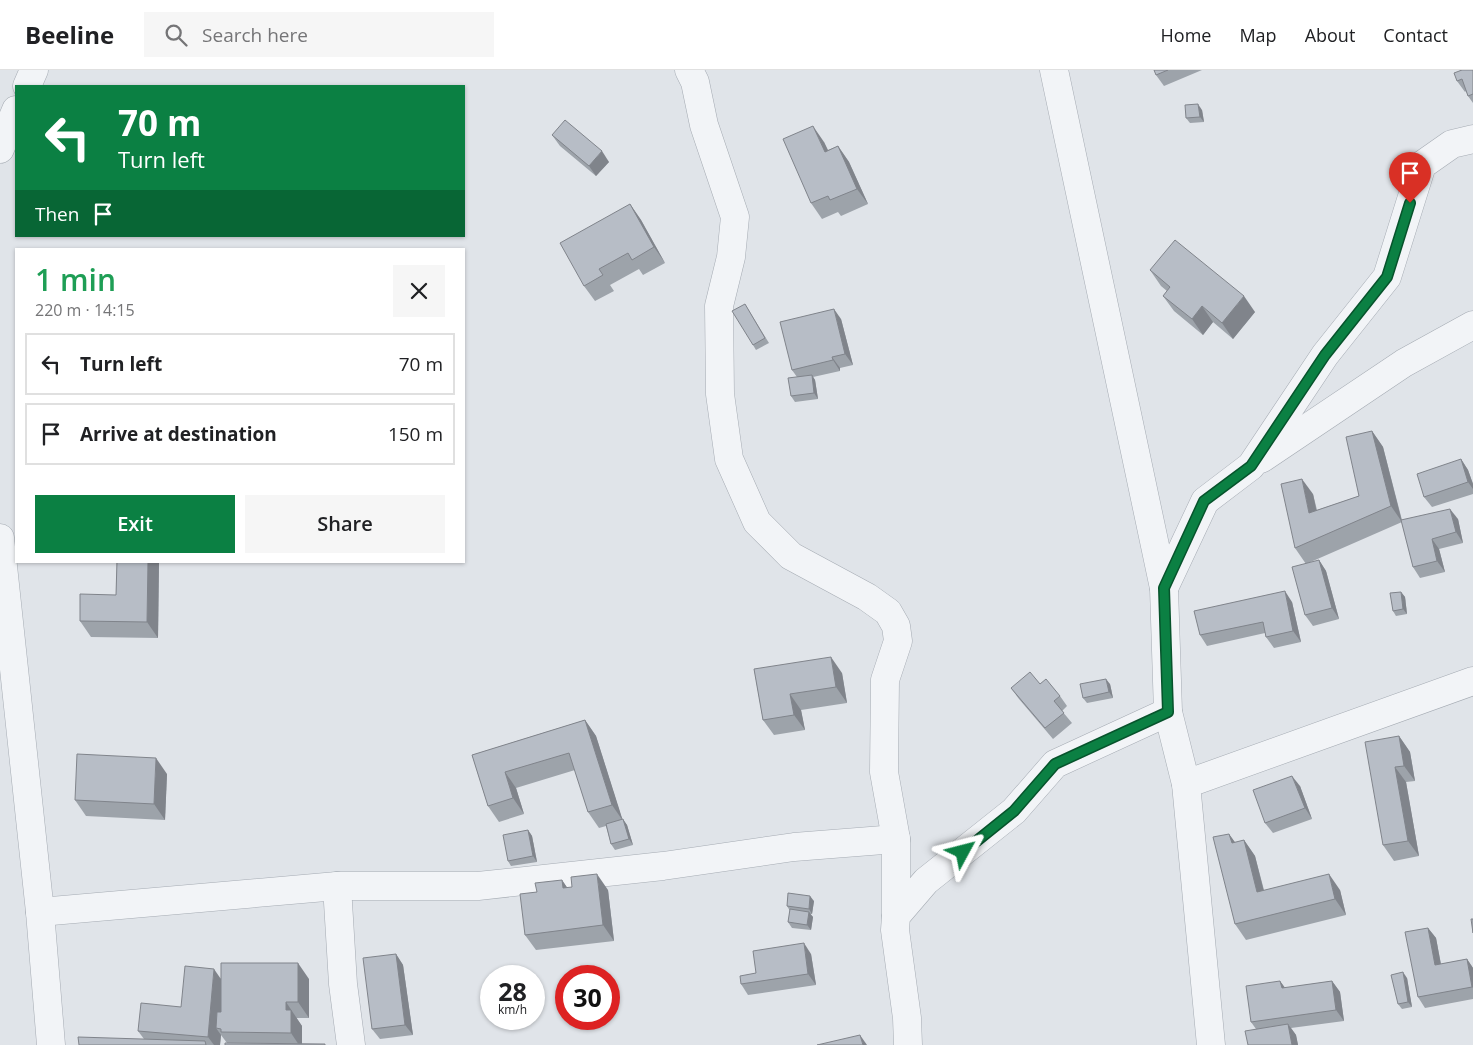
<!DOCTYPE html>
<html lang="en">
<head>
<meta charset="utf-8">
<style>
  body { margin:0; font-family:"Open Sans",sans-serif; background:#f6f6f6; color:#202124; height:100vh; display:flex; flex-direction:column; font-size:19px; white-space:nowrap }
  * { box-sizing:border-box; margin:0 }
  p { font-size:16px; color:#757577 }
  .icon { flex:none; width:28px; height:28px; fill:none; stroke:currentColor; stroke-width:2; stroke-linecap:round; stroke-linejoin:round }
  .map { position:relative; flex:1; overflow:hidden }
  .details { position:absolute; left:15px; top:178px; width:450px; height:315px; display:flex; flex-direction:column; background:#fff; border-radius:0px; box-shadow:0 1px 4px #0004 }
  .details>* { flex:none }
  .banner { position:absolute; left:15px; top:15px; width:450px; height:152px; border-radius:0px; box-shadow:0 1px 4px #0004; background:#0b8043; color:#fff; overflow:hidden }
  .speed { position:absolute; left:480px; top:895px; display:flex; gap:10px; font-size:25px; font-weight:700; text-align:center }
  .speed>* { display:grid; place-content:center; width:65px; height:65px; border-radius:50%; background:#fff; box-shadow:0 1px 4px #0004; line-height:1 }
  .speed small { font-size:12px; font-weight:400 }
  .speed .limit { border:8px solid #d22; background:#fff; color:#111 }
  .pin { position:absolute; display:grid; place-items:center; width:42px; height:42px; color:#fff; margin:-51px -21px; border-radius:50% 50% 50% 0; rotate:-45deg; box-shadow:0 0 5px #0007 }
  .pin .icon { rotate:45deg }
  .me { position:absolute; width:55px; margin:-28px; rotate:52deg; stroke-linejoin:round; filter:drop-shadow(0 0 4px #0008) }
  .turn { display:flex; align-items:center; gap:18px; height:105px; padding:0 20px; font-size:22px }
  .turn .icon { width:65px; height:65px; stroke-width:2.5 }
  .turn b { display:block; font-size:35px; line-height:42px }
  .then { display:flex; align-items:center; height:48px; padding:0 20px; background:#0003; gap:10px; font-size:19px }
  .round { display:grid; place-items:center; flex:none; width:52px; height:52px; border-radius:0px; background:#f6f6f6 }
  .head { display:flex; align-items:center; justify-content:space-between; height:85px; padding:0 20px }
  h1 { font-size:30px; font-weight:600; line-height:38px; color:#1e9e55 }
  .button { display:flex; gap:10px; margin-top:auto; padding:10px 20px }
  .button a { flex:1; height:58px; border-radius:0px; background:#0b8043; color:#fff; font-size:20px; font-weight:600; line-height:58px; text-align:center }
  .button a+a { background:#f6f6f6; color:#202124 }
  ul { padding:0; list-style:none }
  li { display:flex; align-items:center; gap:15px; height:62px; margin:0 10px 8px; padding:0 10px; border:2px solid #e0e0e0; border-radius:0px }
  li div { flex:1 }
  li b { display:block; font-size:19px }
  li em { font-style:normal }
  header { display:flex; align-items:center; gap:30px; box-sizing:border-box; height:70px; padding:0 25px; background:#fff; border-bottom:1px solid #e0e0e0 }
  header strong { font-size:24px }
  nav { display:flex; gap:28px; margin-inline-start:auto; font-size:18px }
  .search { width:350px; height:45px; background:#f6f6f6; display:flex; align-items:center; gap:12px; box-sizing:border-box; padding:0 18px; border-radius:0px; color:#757577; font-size:19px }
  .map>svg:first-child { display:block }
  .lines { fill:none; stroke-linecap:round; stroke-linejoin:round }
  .minor-casing { stroke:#a5abb3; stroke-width:29 }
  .minor { stroke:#f2f4f7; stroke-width:28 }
  .wall { fill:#9da3aa }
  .shaded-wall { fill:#80848b }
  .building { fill:#b7bdc6; stroke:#80848b }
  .route-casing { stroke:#07532c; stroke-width:12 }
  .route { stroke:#0b8043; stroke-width:9 }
</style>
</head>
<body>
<header>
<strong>Beeline</strong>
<div class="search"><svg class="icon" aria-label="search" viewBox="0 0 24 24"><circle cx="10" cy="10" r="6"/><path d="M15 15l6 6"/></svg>Search here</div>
<nav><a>Home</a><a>Map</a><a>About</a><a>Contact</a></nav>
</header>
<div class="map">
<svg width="1473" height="975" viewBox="0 0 1473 975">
  <rect width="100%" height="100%" fill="#e0e4e9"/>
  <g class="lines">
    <defs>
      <g id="minor">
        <polyline points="689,0 695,12 704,55 735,147 731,187 719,236 720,324 729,389 757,452 791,486 867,527 888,542 896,556 898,571 885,610 884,702 896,769 896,846"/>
        <polyline points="1054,0 1164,518 1168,642 1186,714 1211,975"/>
        <polyline points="27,16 34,0"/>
        <polyline points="0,79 16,40"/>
        <polyline points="1261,389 1404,293 1473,255"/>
        <polyline points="0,468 40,842 51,975"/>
        <polyline points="1164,518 1205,431 1251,396 1325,285 1387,207 1422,95 1452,74 1473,69"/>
        <polyline points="1186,714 1473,611"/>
        <polyline points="337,816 343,914 351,975"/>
        <polyline points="40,842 337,816 478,816 663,796 794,777 896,769"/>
        <polyline points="908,975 907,948 895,860 896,846 926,811 1014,741 1055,694 1168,642"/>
      </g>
    </defs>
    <!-- minor casing -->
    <use href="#minor" class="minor-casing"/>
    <!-- minor -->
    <use href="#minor" class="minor"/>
  </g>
  <!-- wall -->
  <g class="wall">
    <polygon points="1154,0 1202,0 1164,16 1156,5"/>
    <polygon points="1460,0 1473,0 1473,33 1468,26 1466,21 1465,22 1457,11"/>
    <polygon points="1202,40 1204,52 1190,53 1186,48"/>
    <polygon points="552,65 609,92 596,106 560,76"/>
    <polygon points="824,72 828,80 838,76 849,92 868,134 841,146 838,142 822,149 811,133"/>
    <polygon points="630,134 641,150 665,193 643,205 639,199 610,215 614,221 595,231 584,216"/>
    <polygon points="1150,200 1255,242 1233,269 1213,252 1203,265 1174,241 1163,226 1167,221 1161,216"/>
    <polygon points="745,234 769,273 756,280 753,275"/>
    <polygon points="841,249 853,295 840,298 840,301 813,307 815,310 818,329 795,332 791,326 797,307 792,300"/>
    <polygon points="1372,361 1383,377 1402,450 1458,449 1463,473 1439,479 1445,502 1420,508 1413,497 1402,452 1306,494 1295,478 1313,424 1317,440 1359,426"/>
    <polygon points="1461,389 1468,400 1473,414 1473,424 1432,437 1424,427"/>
    <polygon points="1319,490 1326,501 1339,549 1313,556 1305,545"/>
    <polygon points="117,491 159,491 158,568 91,567 80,551 116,525"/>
    <polygon points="1401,522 1405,527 1407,544 1396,546 1393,541"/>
    <polygon points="1292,532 1301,572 1274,578 1266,567 1265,563 1207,576 1200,565"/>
    <polygon points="754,599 842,603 847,633 801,640 805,660 774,665 763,650"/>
    <polygon points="1040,614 1060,626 1067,636 1062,641 1072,653 1053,669 1019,629 1011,618"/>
    <polygon points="1110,614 1113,628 1087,633 1083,628"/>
    <polygon points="585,650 596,666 622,749 627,755 633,775 615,780 611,774 606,756 599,758 588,742 575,700 516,718 524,744 499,752 488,736 472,685"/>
    <polygon points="1399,666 1410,682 1415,711 1406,712 1419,786 1394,791 1383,775"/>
    <polygon points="167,704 165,750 86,746 75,730"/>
    <polygon points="1300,716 1312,749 1273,763 1265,753"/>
    <polygon points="528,760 532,766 537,792 511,796 508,791"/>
    <polygon points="1229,764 1235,773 1244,770 1255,786 1264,820 1340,820 1346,845 1246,870 1235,854"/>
    <polygon points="562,810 567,818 608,820 614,871 536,880 525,865 537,822"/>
    <polygon points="814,831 812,844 810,844 813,847 811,860 792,858 788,852 790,841 787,836"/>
    <polygon points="1428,858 1436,868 1441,894 1467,889 1473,898 1473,929 1425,938 1418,927"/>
    <polygon points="396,884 403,895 413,965 380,969 372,959"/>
    <polygon points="811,884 816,915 748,925 741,914 756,903"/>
    <polygon points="221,908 309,909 309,948 297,948 297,949 302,956 302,974 227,973 221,965 220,975 79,975 144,969 138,961 181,937"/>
    <polygon points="1407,908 1412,937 1402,939 1398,934"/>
    <polygon points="1280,911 1285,918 1332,911 1340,922 1344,951 1291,958 1296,965 1298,975 1248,975 1256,959 1251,952"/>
  </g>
  <!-- shaded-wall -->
  <g class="shaded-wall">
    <polygon points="1198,34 1202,40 1204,52 1200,47"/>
    <polygon points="813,56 824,72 836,98 825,82"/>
    <polygon points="838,76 849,92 868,134 857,119"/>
    <polygon points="602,81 609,92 596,106 589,96"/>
    <polygon points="630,134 641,150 665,193 654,177"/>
    <polygon points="1244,226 1255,242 1233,269 1222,253"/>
    <polygon points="1202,236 1213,252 1203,265 1192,249"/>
    <polygon points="834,239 841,249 853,295 845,284"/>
    <polygon points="832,287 840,298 840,301 833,290"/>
    <polygon points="812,305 815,310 818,329 814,323"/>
    <polygon points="1372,361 1383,377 1402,452 1391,436"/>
    <polygon points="1461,389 1468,400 1473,414 1473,419 1468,412"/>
    <polygon points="1302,409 1313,424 1320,458 1309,443"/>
    <polygon points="1450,439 1458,449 1463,473 1456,462"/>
    <polygon points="1432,469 1439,479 1445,502 1437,491"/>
    <polygon points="1319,490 1326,501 1339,549 1332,538"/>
    <polygon points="148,491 159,491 158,568 147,552"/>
    <polygon points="1285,521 1292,532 1301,572 1293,561"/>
    <polygon points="1401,522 1405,527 1407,544 1403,539"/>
    <polygon points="831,587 842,603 847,633 836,617"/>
    <polygon points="1106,609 1110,614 1113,628 1109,622"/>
    <polygon points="790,624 801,640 805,660 794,645"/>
    <polygon points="585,650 596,666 623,751 612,735"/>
    <polygon points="1399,666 1410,682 1415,711 1404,696"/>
    <polygon points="156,688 167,704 165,750 154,734"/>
    <polygon points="1395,697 1406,712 1419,786 1408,771"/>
    <polygon points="505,702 516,718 524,744 513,728"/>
    <polygon points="1292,706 1300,716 1312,749 1305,738"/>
    <polygon points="623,749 627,755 633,775 629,769"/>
    <polygon points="528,760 532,766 537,792 533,786"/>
    <polygon points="1229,764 1240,779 1232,773"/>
    <polygon points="1244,770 1255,786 1268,838 1257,822"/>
    <polygon points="597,804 608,820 614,871 603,855"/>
    <polygon points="1329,804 1340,820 1346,845 1335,829"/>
    <polygon points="562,810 573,826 563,818"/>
    <polygon points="810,826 814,831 812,844 809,839"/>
    <polygon points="809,842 813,847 811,860 807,855"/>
    <polygon points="1428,858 1436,868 1443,906 1435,895"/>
    <polygon points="804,873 811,884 816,915 808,904"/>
    <polygon points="396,884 403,895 413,965 405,955"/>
    <polygon points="1467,889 1473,898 1473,918 1472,917"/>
    <polygon points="298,893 309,909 309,948 298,932"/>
    <polygon points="214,899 225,915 221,959 216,958 221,965 220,975 214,975 208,967"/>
    <polygon points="1403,902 1407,908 1412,937 1408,932"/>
    <polygon points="1280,911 1288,922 1282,918"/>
    <polygon points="1332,911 1340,922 1344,951 1336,940"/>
    <polygon points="286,932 302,956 302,975 299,975 291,963 286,940"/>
    <polygon points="1288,954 1296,965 1298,975 1292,975"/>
    <polygon points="860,965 867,975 863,975"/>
  </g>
  <!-- building -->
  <g class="building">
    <polygon points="1154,0 1168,0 1156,5"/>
    <polygon points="1462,0 1473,0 1473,24 1468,26 1462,9 1457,11 1454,3"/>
    <polygon points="1198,34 1200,47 1186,48 1185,35"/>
    <polygon points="565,50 602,81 589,96 552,65"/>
    <polygon points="813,56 825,82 838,76 857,119 830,130 828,126 811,133 783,69"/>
    <polygon points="630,134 654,177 632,190 628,183 599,199 603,205 584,216 560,173"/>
    <polygon points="1175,170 1244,226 1222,253 1202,236 1192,249 1163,226 1170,217 1150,200"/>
    <polygon points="745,234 765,268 753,275 732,241"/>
    <polygon points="834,239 845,284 832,287 833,290 792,300 780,252"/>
    <polygon points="812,305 814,323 791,326 788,308"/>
    <polygon points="1372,361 1391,436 1295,478 1281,414 1302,409 1309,443 1359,426 1346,367"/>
    <polygon points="1461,389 1468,412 1424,427 1417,404"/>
    <polygon points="1450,439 1456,462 1432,469 1437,491 1413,497 1401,450"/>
    <polygon points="1319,490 1332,538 1305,545 1292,497"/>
    <polygon points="117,491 148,491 147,552 80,551 80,524 116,525"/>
    <polygon points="1285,521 1293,561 1266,567 1263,552 1200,565 1194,541"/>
    <polygon points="1401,522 1403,539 1393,541 1390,523"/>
    <polygon points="831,587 836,617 790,624 794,645 763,650 754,599"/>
    <polygon points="1030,602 1040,614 1046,609 1060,626 1054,631 1064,643 1045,658 1011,618"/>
    <polygon points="1106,609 1109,622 1083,628 1080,614"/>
    <polygon points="585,650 612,735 588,742 569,683 505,702 513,728 488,736 472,685"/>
    <polygon points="1399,666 1404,696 1395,697 1408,771 1383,775 1365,672"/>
    <polygon points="77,684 156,688 154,734 75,730"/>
    <polygon points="1292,706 1305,738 1265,753 1253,720"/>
    <polygon points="623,749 629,769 611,774 606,754"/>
    <polygon points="528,760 533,786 508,791 503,765"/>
    <polygon points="1229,764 1232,773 1244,770 1257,822 1329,804 1335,829 1235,854 1213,767"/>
    <polygon points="597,804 603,855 525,865 520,824 537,822 535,813 562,810 563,818 572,817 571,807"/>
    <polygon points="788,823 810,826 809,839 787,836"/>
    <polygon points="790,839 809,842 807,855 788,852"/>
    <polygon points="1471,849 1473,849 1473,863"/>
    <polygon points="1428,858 1435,895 1467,889 1472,917 1418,927 1405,862"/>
    <polygon points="804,873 808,904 741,914 740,906 756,903 753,881"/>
    <polygon points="396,884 405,955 372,959 363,888"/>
    <polygon points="221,893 298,893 298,932 286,932 286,940 291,940 291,963 221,962 221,959 216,958 217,942 221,942"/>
    <polygon points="185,896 214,899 208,967 138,961 141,933 181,937"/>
    <polygon points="1403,902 1408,932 1398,934 1391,905"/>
    <polygon points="1280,911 1282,918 1332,911 1336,940 1251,952 1246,916"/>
    <polygon points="1288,954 1292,975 1248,975 1245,961"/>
    <polygon points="860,965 863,975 817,975"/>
    <polygon points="78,967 205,971 206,975 79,975"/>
    <polygon points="225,973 325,974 325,975 225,975"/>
  </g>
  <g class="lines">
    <defs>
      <polyline id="route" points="963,782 1014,741 1055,694 1168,642 1164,518 1204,431 1251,396 1325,285 1387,207 1410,133"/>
    </defs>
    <!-- route casing -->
    <use href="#route" class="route-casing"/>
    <!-- route -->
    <use href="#route" class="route"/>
  </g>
</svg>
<div class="speed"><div>28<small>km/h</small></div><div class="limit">30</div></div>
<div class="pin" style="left:1410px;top:133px;background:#d93025"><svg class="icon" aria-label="arrive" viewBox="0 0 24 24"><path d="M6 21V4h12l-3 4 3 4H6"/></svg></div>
<svg class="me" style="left:963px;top:782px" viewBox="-20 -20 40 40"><path d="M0-17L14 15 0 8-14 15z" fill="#0b8043" stroke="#fff" stroke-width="4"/></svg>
<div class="banner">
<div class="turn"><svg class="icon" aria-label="left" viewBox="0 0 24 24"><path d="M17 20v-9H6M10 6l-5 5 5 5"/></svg><div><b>70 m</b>Turn left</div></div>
<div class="then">Then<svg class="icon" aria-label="arrive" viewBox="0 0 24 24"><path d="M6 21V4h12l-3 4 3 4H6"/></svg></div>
</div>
<section class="details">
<div class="head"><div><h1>1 min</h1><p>220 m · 14:15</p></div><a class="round"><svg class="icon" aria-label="close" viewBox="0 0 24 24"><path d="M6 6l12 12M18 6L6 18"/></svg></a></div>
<ul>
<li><svg class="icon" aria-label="left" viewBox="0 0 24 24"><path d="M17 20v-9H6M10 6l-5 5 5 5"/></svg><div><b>Turn left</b></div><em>70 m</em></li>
<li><svg class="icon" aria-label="arrive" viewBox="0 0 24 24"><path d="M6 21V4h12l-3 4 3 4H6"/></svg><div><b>Arrive at destination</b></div><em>150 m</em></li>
</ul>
<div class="button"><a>Exit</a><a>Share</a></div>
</section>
</div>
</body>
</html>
